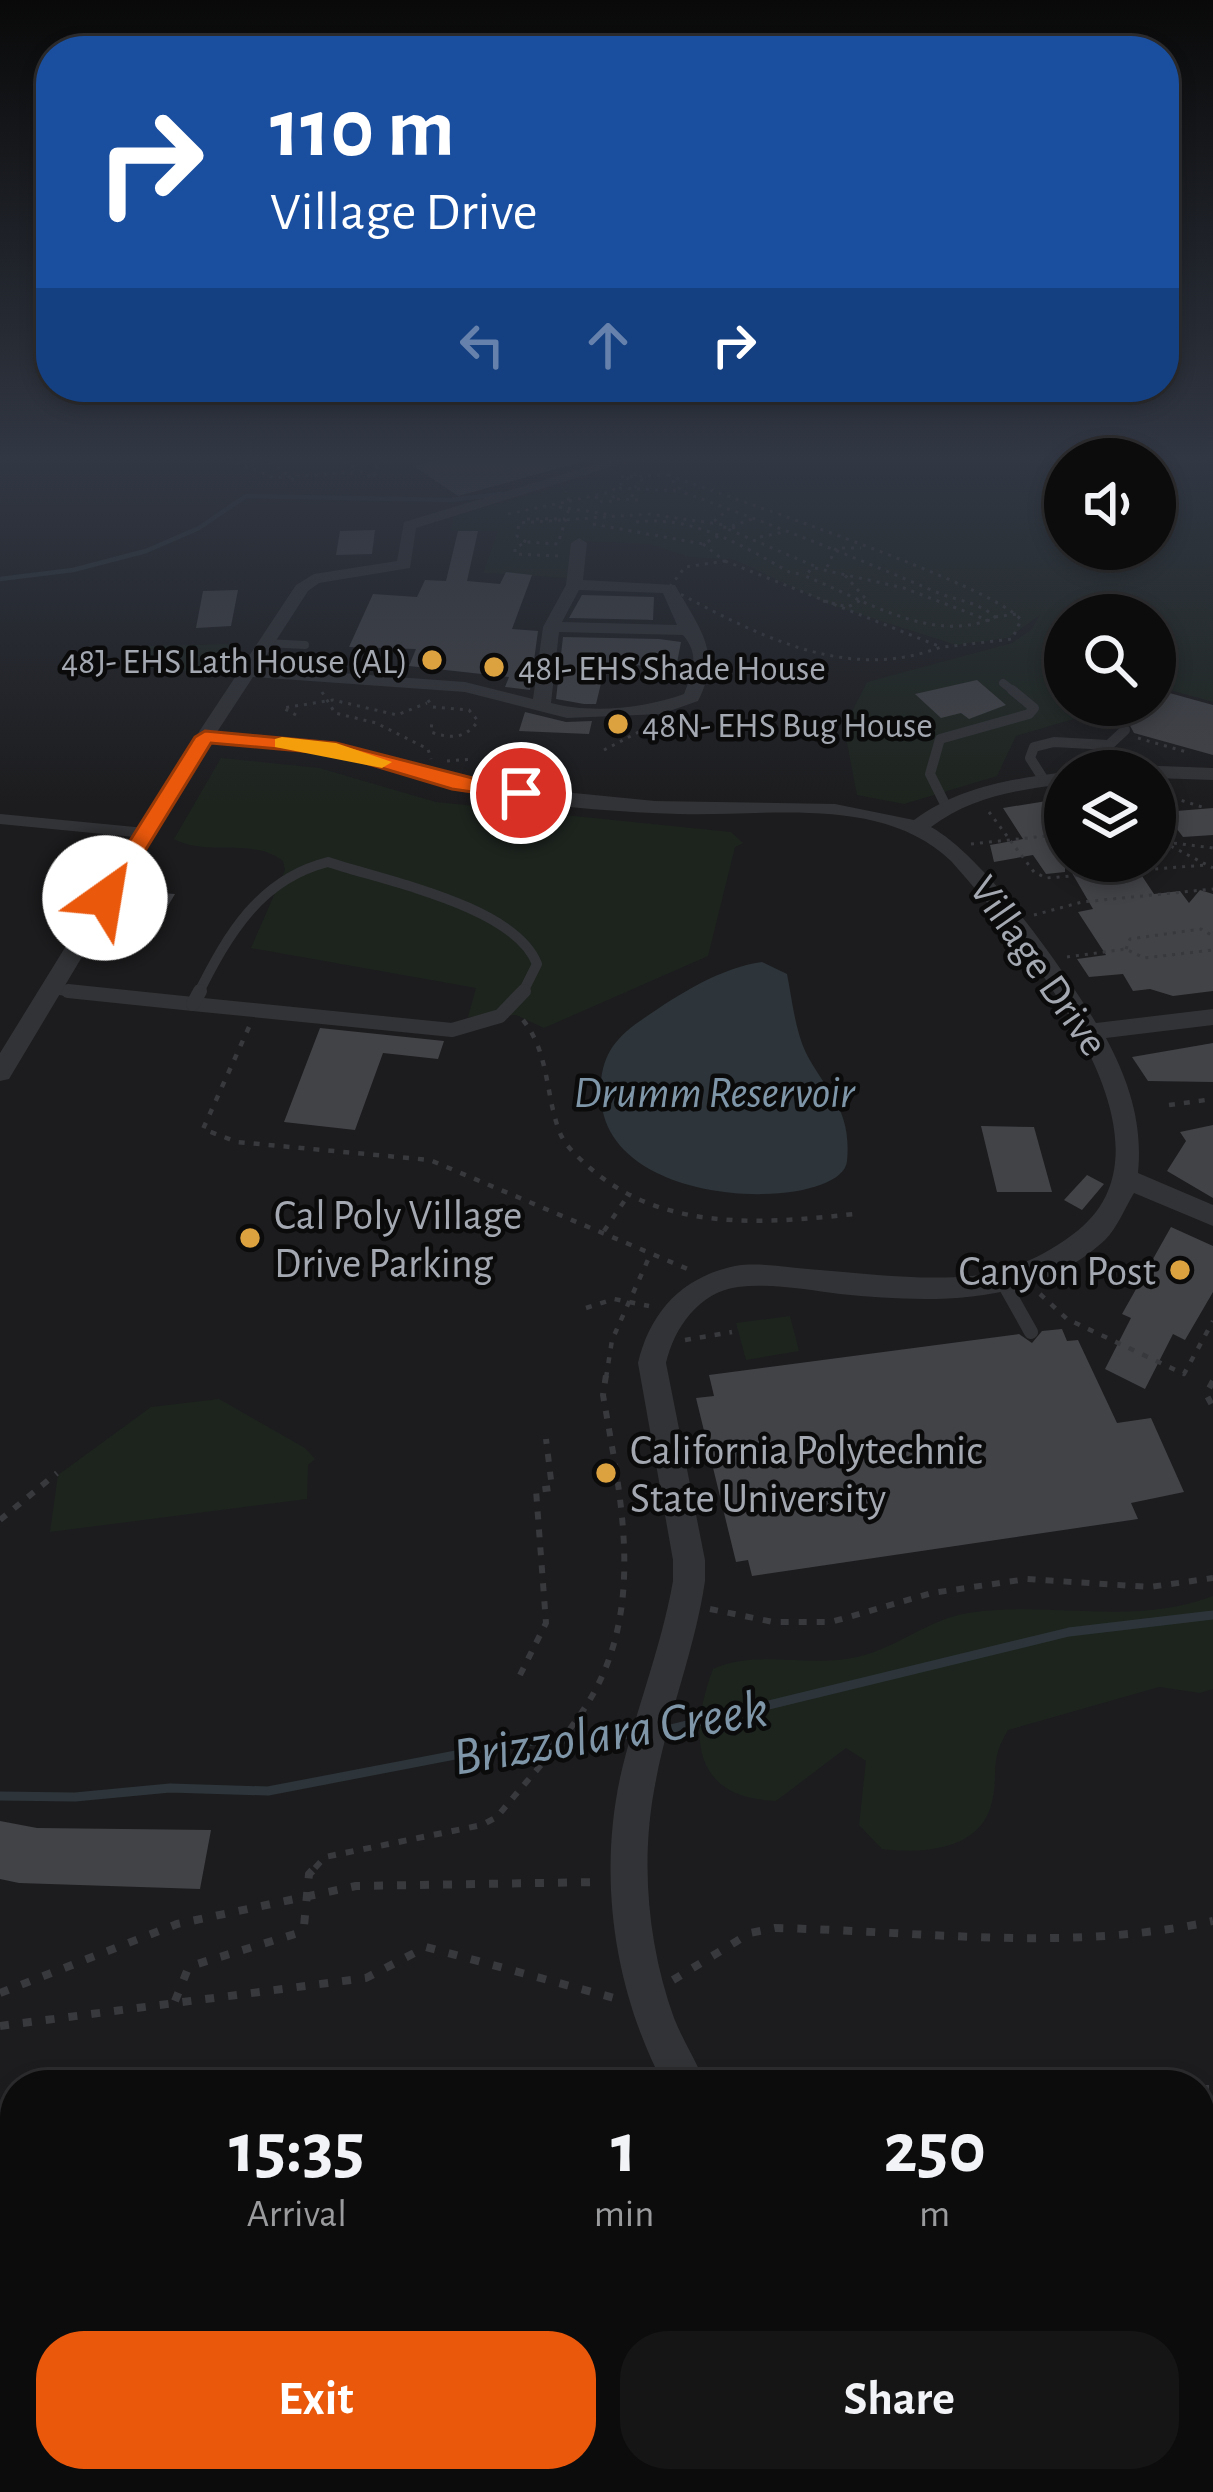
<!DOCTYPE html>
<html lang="en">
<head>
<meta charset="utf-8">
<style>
  body { margin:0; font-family:"Alegreya Sans",sans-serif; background:#151516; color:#f1f3f6; height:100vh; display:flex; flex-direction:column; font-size:45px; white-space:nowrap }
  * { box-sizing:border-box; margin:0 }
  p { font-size:39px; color:#9a9b9d }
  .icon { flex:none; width:66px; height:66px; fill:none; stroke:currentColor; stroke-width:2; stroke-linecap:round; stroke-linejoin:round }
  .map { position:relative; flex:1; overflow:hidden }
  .panel { position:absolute; left:0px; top:2070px; width:1215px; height:423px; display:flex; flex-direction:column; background:#0c0c0d; border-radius:48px 48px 0 0; box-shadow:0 6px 18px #0003,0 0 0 3px #2c2c2e }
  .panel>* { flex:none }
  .top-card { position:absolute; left:36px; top:36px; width:1143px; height:366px; border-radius:48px; box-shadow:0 6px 18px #0003,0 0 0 3px #2c2c2e; background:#1a4fa0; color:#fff; overflow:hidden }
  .fabs { position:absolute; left:1044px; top:438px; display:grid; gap:24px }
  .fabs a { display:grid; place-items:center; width:132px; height:132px; border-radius:50%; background:#0c0c0d; box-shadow:0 6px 18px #0003,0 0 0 3px #2c2c2e; font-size:60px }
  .pin { position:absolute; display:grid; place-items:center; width:102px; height:102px; color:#fff; margin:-51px; border:6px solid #fff; border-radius:50%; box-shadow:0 3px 12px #0007 }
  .me { position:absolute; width:132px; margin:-66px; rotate:32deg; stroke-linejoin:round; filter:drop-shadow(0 0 9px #0008) }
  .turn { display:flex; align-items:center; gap:42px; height:252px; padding:0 36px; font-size:54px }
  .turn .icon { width:156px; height:156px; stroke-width:2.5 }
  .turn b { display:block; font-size:84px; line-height:102px }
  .lanes { display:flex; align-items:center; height:114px; padding:0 36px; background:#0003; justify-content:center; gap:60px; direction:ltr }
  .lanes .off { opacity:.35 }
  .eta { display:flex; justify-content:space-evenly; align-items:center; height:204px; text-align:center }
  .eta b { font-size:72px; font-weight:700; line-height:84px }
  .primary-button { display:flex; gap:24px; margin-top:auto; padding:24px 36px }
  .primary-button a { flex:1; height:138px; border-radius:48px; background:#ea580c; color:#fff; font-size:48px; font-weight:700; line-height:138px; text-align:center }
  .primary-button a+a { background:#151516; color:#f1f3f6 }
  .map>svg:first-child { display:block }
  .built { fill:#1c1c1e; fill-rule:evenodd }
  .green { fill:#1d241e; fill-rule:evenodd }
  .water { fill:#2d353a }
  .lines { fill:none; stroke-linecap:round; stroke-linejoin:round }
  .stream-far1 { stroke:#2d353a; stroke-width:4.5 }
  .stream { stroke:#2d353a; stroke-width:9 }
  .building { fill:#424347 }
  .path-far3 { stroke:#38393d; stroke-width:3; stroke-dasharray:3 6; stroke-linecap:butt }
  .path-far2 { stroke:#38393d; stroke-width:4.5; stroke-dasharray:6 9; stroke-linecap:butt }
  .path-far1 { stroke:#38393d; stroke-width:6; stroke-dasharray:8 10; stroke-linecap:butt }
  .path { stroke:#38393d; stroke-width:8; stroke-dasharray:9 14; stroke-linecap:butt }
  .service-far2 { stroke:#323336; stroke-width:8 }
  .service-far1 { stroke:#323336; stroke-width:10 }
  .service { stroke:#323336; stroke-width:14 }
  .minor { fill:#323336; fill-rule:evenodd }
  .route { fill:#ea580c; stroke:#983908; stroke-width:3 }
  .slow { fill:#f59e0b }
  .poi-dot { fill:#dba23f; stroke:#0b0b0c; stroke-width:4.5 }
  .labels { text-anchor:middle; stroke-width:9; stroke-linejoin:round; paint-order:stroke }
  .far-poi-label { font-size:36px; fill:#a3a8b1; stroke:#0b0b0c; text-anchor:start }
  .street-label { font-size:42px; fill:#a3a8b1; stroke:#0b0b0c }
  .poi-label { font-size:42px; fill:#a3a8b1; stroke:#0b0b0c; text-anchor:start }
  .water-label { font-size:45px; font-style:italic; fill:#7e96a8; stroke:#0b0b0c }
  .near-water-label { font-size:54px; font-style:italic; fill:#7e96a8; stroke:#0b0b0c }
</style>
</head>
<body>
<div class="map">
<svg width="1213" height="2492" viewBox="0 0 1213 2492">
  <rect width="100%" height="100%" fill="#101011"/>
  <!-- built -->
  <path class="built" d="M0,456H1213V2492H0ZM1065,459H1155V549H1065ZM1065,615H1155V705H1065ZM1065,771H1155V861H1065ZM15,2085H1200V2478H15Z"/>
  <!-- green -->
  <g class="green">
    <path d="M651,456H1213V702L1155,686V615H1065V705H1098L1087,715L1016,736L997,776L904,804L857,795L844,727L867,682L1012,643L1031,630L1040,615L1008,638L956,645L831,605L735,560L688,557L650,544L579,541L568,578L483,573L498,531H451L454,516L645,463L668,462ZM1065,459H1155V549H1065Z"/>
    <polygon points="233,644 224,675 128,666 139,646"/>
    <path d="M221,758L319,768L436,802L731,832L743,843L735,847L708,956L544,1028L516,1015L468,1017L476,988L251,948L285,870L283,861C253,837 206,857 174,839Z"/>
    <polygon points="790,1316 799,1351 746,1360 736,1323"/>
    <polygon points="219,1399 305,1448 315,1459 308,1465 307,1499 50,1532 58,1475 151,1407"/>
    <path d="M1213,1596V1689L1200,1693L1159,1687L1008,1730C989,1762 999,1770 992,1802C981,1851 921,1854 882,1849L859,1825L866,1761L846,1748L776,1801C692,1798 688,1736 713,1669C757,1649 809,1668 857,1657C895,1649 929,1619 968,1613C1051,1600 1132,1627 1213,1596Z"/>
  </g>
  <!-- water -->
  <path class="water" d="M762,962L787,974C792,999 795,1030 806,1053C826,1092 852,1108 847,1161C842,1212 604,1214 601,1096C599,1061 612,1040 640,1021C676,996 719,968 762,962Z"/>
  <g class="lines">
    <!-- stream-far1 -->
    <polyline class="stream-far1" points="0,579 73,570 146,551 199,528 246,496 451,500 501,494"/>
    <!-- stream -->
    <g class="stream">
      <polyline points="658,1732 1069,1632 1213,1615"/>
      <polyline points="0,1796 75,1797 170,1788 268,1791 523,1742 637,1734"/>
    </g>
  </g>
  <!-- building -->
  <g class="building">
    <polygon points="452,456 581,456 582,462 458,496 414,466"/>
    <polygon points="375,530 372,554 336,555 340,531"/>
    <polygon points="458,531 478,531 467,581 500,584 506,572 532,575 512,629 538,631 530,690 505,687 509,677 409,666 416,649 349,647 373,594 417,597 425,580 446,581"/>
    <polygon points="238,590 231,626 196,628 203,591"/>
    <polygon points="582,595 654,597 653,620 659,620 569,618"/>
    <polygon points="563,637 659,639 681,642 676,668 606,663 596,704 584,704 556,699"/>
    <polygon points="977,680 1006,705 969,719 961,713 941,718 915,694"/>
    <polygon points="1155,689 1213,705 1213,755 1134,733 1127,720 1114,727 1097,722 1109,705 1155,705"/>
    <polygon points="525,712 566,722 592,721 589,734 519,731"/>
    <polygon points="1065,798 1065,872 1046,874 1033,855 994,862 990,845 1023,839 1003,808"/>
    <polygon points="1213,808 1213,835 1183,837 1164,812"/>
    <polygon points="1065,861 1132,861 1154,894 1180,891 1189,903 1200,890 1213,894 1213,991 1173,996 1150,989 1133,991 1123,974 1089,977 1077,959 1106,955 1078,912 1093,909"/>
    <polygon points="147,892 175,894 159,921 130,919"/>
    <polygon points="320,1028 444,1041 438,1059 383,1053 355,1130 284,1122"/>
    <polygon points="1213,1043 1213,1082 1148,1081 1132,1057"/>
    <polygon points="1213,1125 1213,1198 1167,1171 1186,1141 1180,1132"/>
    <polygon points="981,1126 1034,1127 1052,1192 997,1192"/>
    <polygon points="1087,1175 1104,1184 1082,1210 1064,1200"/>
    <polygon points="1171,1227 1213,1246 1213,1292 1185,1340 1173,1334 1145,1389 1105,1369 1131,1318 1122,1314"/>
    <polygon points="1062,1329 1067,1341 1078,1340 1117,1423 1151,1418 1184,1492 1131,1503 1138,1519 752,1576 748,1560 736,1562 696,1398 714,1396 709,1375 1019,1334 1032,1343 1042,1331"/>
    <polygon points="0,1821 37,1828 211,1830 200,1889 19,1883 0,1879"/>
  </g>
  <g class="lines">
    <!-- path-far3 -->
    <g class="path-far3">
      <polyline points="220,456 274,478 354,472"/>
      <polyline points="263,456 294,480"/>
      <polyline points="337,456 373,479 377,465 394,456"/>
      <path d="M668,475C728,497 994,585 1021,620L1012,639L944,647"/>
      <path d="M621,477L668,475L682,492C768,523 852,556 936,592C957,601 977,601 995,617C934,646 863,599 805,576L814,566L723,527L737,528"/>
      <polyline points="619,488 678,491"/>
      <polyline points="596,496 597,502 615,501 611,492"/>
      <polyline points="617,499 638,500 627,492"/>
      <polyline points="569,501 611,492 634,474 642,479 633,490"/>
      <polyline points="559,507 612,515"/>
      <polyline points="508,514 569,501 566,491"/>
      <polyline points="527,519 565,519"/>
      <polyline points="714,521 728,510"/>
      <path d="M636,522C693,515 743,546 791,573L803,574"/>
      <polyline points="593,524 703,544 720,535"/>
      <polyline points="732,526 755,518"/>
      <polyline points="760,537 784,532"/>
      <polyline points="526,542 517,536 519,523 649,514 725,525"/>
      <polyline points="703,544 722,559"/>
      <polyline points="558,556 515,554 515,548 526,542 558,544 569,508"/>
      <path d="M725,561L941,647C845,684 754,633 669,588L685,567Z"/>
      <polyline points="827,567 836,548 861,548"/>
      <polyline points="815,568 904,588 990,621"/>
      <polyline points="823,601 848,607 865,598 843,573"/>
      <polyline points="995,617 1017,614"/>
      <polyline points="322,692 335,713 376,723 428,749 431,759"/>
      <path d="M428,700L432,707L469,710L478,721C466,739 450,739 431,732L432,720"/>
      <polyline points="296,715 283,708 333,700 397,715 427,703"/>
      <polyline points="1138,738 1190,753"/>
      <polyline points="604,750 652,725"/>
      <polyline points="447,761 474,759"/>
      <polyline points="1155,801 1177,799 1205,808"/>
      <polyline points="989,812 1034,872 1046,878 1205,865"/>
      <polyline points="1155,838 1213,868"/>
      <polyline points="1165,842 1213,848"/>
      <polyline points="971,844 1065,834"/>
      <polyline points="1034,915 1082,902 1213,889"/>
      <polyline points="1126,949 1130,939 1201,929 1213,936"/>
      <polyline points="1067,957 1126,949 1144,958 1213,950"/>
    </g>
    <!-- path-far2 -->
    <g class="path-far2">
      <path d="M523,1020C550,1054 545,1095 560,1133C566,1147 579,1158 590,1168C663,1232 763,1224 854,1214"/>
      <polyline points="249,1027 203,1129 237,1142 430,1160 690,1270"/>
      <polyline points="1169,1105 1213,1099"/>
      <polyline points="604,1231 627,1197"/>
      <polyline points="1040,1294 1067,1319 1184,1374 1213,1321"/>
      <polyline points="586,1308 614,1299 649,1306"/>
      <polyline points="685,1340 732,1332"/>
      <polyline points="606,1378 612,1340 651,1253"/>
    </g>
    <!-- path-far1 -->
    <g class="path-far1">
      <polyline points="1213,1381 1206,1394 1213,1407"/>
      <polyline points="0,1520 57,1473"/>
      <polyline points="710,1609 773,1622 831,1622 932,1593 1027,1579 1150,1587 1213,1578"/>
      <polyline points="520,1675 546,1623 536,1490 552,1488 546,1439"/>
      <path d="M315,1868L325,1857L482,1825L497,1817C526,1781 559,1747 584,1709C648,1612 621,1500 603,1395L606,1375"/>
    </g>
    <!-- path -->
    <g class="path">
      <path d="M673,1980L750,1933L775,1928C923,1931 1067,1953 1213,1921"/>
      <polyline points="0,1993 177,1924 356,1886 601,1882"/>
      <polyline points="175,2001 187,1971 197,1964 295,1934 304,1926 309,1874 318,1865"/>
      <polyline points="0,2026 366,1978 426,1947 618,1999"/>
      <polyline points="1200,2089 1213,2089"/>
      <polyline points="1200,2180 1213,2183"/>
    </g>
    <!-- service-far2 -->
    <g class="service-far2">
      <polyline points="266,643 305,645"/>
      <polyline points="1003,683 1016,693"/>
    </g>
    <!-- service-far1 -->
    <g class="service-far1">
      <polyline points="1044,780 1030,758 1034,747 1054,742 1109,745 1125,730"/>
      <polyline points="946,806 930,774 940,739 1029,714 1034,708 1012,690"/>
      <polyline points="0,819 145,833"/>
      <polyline points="49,989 98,994"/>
      <path d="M198,994C228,934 260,879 328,862C385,881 515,906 537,964L522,994"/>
    </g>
    <!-- service -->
    <g class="service">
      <polyline points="68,991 193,1004"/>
      <polyline points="193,1004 452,1030 500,1016 524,991"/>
      <polyline points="193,1004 200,991"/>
      <polyline points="1003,1282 1031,1332"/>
    </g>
    <!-- minor -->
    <g class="minor">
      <path d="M624,456L643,457L416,528L410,568L319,583L308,591L259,667L465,682L533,699L543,627L566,585L571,543L579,538L587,543L583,580L675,585C699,628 723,652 698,701L661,714L567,718L465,692L253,677L217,732L324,741L456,777L513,787L655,801L835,804L914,820C959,787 1011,779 1065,772V784C1016,790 971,797 931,827C984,856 1064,970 1096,1023L1213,1009V1025L1106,1038C1129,1081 1143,1124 1138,1173L1213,1205V1226L1134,1193C1125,1208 1117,1228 1105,1240C1032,1307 932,1303 840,1294C808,1290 771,1283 738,1287C699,1292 674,1328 666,1363L705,1560V1581C695,1649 669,1712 656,1780C640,1858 647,1943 674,2018C683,2041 697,2062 706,2085H664C615,1992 598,1882 620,1778C635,1712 661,1649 673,1581V1560L638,1363C650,1312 682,1277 735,1266C757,1262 785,1267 808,1269C862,1273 917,1281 972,1276C1011,1271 1041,1258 1072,1235C1198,1145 1018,937 951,861C881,794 767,817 679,814C610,812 537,806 469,792C424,783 382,765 337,755C296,746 253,745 210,743L9,1079L0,1081V1053L183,756L296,585L314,574L397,561L404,522ZM579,590L663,593L677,625L562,622ZM559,632L683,635C700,655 693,671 684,694C646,708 591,714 551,703Z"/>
      <polygon points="1133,765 1213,768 1213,780 1155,778 1155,771 1123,771"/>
      <polygon points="1084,2478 1144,2478 1150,2492 1090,2492"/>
    </g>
  </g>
  <!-- sky -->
  <linearGradient id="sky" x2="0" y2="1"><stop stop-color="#090909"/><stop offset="0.57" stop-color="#313743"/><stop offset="1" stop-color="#313743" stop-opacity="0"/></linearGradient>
  <rect width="1213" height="805" fill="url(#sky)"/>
  <!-- route -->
  <polygon class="route" points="205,731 336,743 531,793 521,799 452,789 335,754 211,743 113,903 97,903 94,898 195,737"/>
  <!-- slow -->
  <polygon class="slow" points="282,737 336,743 392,762 382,768 275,747 275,739"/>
  <!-- markers -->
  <g class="poi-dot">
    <circle cx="432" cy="660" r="12"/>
    <circle cx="494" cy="667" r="12"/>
    <circle cx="618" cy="724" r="12"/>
    <circle cx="250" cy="1238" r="12"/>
    <circle cx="1180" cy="1270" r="12"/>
    <circle cx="606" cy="1473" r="12"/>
  </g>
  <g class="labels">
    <!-- far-poi labels -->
    <g class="far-poi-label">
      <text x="408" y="673" text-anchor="end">48J- EHS Lath House (AL)</text>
      <text x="518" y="680">48I- EHS Shade House</text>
      <text x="642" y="737">48N- EHS Bug House</text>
    </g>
    <!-- street labels -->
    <g class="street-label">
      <text transform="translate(1040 965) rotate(55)" y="15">Village Drive</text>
    </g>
    <!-- poi labels -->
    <g class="poi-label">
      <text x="274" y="1229">Cal Poly Village<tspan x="274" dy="48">Drive Parking</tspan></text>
      <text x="1156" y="1285" text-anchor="end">Canyon Post</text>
      <text x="630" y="1464">California Polytechnic<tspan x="630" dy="48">State University</tspan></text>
    </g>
    <!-- water labels -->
    <g class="water-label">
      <text x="714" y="1107">Drumm Reservoir</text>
    </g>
    <!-- near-water labels -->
    <g class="near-water-label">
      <text transform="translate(610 1731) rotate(-9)" y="19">Brizzolara Creek</text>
    </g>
  </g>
</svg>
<div class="fabs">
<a><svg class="icon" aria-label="sound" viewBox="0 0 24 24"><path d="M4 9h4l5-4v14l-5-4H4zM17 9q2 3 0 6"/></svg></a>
<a><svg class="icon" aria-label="search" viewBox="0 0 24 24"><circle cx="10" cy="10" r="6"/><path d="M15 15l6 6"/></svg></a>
<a><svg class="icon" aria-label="layers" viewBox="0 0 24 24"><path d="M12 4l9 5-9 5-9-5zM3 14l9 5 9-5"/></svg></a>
</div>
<div class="pin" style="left:521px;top:793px;background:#d93025"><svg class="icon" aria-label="arrive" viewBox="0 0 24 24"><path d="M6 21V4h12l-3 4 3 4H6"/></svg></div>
<svg class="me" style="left:105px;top:898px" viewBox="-20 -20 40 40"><circle r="19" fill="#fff"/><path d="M0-13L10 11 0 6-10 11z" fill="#ea580c"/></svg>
<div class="top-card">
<div class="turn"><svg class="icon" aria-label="right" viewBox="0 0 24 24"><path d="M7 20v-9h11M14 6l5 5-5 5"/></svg><div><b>110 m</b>Village Drive</div></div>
<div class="lanes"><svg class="icon off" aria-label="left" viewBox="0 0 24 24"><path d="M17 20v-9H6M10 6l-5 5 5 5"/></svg><svg class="icon off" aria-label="ahead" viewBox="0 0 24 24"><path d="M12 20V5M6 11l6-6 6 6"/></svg><svg class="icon" aria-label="right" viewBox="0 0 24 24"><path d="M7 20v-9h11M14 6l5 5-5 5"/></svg></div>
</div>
<section class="panel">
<div class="eta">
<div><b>15:35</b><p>Arrival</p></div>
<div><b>1</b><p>min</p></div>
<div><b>250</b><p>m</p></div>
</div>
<div class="primary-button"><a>Exit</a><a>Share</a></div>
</section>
</div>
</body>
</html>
